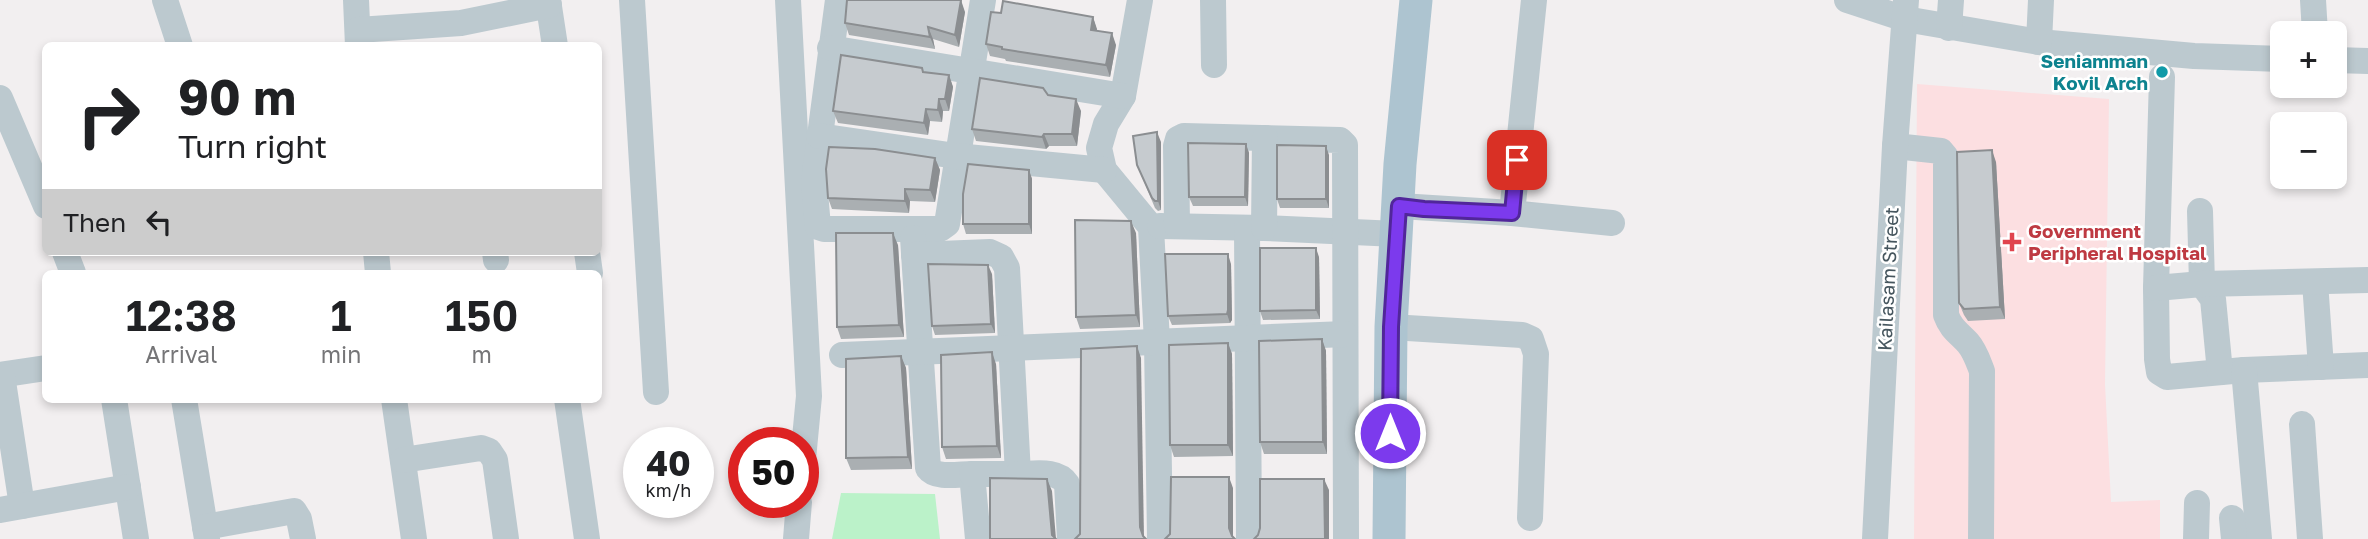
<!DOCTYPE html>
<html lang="en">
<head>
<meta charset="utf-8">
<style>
  body { margin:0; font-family:"Golos Text",sans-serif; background:#f2f2f2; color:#202124; height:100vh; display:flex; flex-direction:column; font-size:26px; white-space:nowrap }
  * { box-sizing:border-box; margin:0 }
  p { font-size:23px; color:#757577 }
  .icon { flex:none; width:38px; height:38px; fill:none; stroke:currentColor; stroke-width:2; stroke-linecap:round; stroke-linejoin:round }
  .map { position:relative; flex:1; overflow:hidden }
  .side { position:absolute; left:42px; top:270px; width:560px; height:133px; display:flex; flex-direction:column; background:#fff; border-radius:10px; box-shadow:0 4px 10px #0003 }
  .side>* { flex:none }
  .top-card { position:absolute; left:42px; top:42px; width:560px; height:214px; border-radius:10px; box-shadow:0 4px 10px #0003; background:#fff; color:#202124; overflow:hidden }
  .buttons { position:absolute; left:2270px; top:21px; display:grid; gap:14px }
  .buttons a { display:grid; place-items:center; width:77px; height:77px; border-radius:10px; background:#fff; box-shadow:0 4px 10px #0003; font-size:35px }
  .speed { position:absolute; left:623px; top:427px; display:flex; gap:14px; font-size:35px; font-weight:700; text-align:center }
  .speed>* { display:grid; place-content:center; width:91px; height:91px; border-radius:50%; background:#fff; box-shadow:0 4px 10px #0003; line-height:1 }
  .speed small { font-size:18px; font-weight:400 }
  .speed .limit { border:10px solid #d22; background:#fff; color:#111 }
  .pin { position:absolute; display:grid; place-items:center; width:60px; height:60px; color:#fff; margin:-30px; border-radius:14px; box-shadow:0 4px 10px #0006 }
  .me { position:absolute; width:77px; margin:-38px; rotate:0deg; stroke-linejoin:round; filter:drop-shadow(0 0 5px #0008) }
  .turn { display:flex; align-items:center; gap:24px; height:147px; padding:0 21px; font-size:32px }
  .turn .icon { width:91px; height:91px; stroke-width:2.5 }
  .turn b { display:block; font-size:49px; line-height:60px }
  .then { display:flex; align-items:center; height:66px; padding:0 21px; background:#0003; gap:14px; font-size:26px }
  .eta { display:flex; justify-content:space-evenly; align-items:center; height:119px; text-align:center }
  .eta b { font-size:42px; font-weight:600; line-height:49px }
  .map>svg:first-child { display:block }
  .medical { fill:#fcdfe1 }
  .green { fill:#bbf2c9 }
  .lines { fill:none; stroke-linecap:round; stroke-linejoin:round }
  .minor { stroke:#bcc9cf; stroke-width:26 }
  .major { stroke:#adc4d0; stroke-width:33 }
  .wall { fill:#aaafb2 }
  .shaded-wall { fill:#8b8e91 }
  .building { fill:#c6cbcf; stroke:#8b8e91; stroke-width:2 }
  .route-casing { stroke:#51269a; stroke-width:18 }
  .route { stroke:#7c3aed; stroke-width:12 }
  .culture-dot { fill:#0f9aa8; stroke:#fff; stroke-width:2.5 }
  .health-dot { fill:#e0444e; stroke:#fff; stroke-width:2.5 }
  .labels { text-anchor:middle; stroke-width:5; stroke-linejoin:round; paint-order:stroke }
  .culture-label { font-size:19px; font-weight:bold; fill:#0d838f; stroke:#fff; text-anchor:end }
  .health-label { font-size:19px; font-weight:bold; fill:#be3a42; stroke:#fff; text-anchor:start }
  .street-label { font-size:19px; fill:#46565e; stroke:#fff }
</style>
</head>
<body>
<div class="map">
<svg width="2368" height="539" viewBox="0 0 2368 539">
  <rect width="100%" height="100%" fill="#f2eff0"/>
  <!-- medical -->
  <polygon class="medical" points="1917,84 2109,99 2105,384 2111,502 2160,500 2160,539 1914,539"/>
  <!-- green -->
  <polygon class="green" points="841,493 935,494 940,539 832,539"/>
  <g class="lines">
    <!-- minor -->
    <g class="minor">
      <polyline points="165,0 180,46"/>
      <polyline points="356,0 358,46"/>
      <polyline points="548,0 555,46"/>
      <polyline points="632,0 656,392"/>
      <polyline points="788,0 809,396 803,459"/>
      <polyline points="838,0 814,181 818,227 824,229 940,229 947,224 983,0"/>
      <polyline points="1140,0 1123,96 1106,124 1099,148 1104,170 1151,227 1157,342 1160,539"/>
      <polyline points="1213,0 1214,65"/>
      <polyline points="1847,0 1905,19 2039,42 2194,56 2282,59"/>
      <polyline points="2313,0 2315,33"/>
      <polyline points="1949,28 1951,0"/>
      <polyline points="358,30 461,23 549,5"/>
      <polyline points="2039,42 2041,0"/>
      <polyline points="830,48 1123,96"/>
      <polyline points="2334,60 2368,61"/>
      <polyline points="2162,77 2156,288 2157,359 2159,372 2167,377 2244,370 2368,365"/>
      <polyline points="0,98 46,206"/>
      <polyline points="819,136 956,156 1104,170"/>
      <path d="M1895,146L1941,151L1946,157V315C1951,329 1959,333 1968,343C1975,351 1978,361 1982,371L1981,539"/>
      <polyline points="1400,206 1512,213 1612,223"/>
      <polyline points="2200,211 2202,284 2213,299 2220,372"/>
      <polyline points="1512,213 1534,0"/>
      <polyline points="1160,226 1264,228 1397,234"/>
      <polyline points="1177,226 1176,146 1178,139 1184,136 1340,140 1345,145 1346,539"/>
      <polyline points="1247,228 1249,539"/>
      <polyline points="1264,228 1265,138"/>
      <path d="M913,238L928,468C936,479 959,474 972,474L978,539"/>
      <polyline points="65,252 73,273"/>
      <polyline points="376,252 378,273"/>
      <polyline points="495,252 496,260"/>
      <polyline points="587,252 590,273"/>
      <polyline points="914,255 990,252 1001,257 1007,268 1018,474 972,474"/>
      <polyline points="2315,282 2321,367"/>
      <polyline points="2156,288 2202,284 2368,280"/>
      <polyline points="1391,327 1522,335 1531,339 1536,354 1530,518"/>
      <polyline points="842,355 1345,334"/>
      <polyline points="2244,370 2259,539"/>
      <polyline points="0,375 46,368"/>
      <polyline points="2,375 22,506"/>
      <polyline points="114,399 136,539"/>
      <polyline points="184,399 207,539"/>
      <polyline points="394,399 414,539"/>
      <polyline points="567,399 587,539"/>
      <polyline points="2302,424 2310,539"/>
      <polyline points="403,460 481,448 489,451 495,460 506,539"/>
      <path d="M1018,474C1034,474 1058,469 1067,484L1070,539"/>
      <polyline points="0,510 128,487"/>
      <polyline points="2232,518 2234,539"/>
      <polyline points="205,527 294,511 299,519 303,539"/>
      <polyline points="796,539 799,502"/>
      <polyline points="1875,539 1895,146 1906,0"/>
      <polyline points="2196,539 2197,503"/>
    </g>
    <!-- major -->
    <polyline class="major" points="1389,539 1391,327 1400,164 1416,0"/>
  </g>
  <!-- wall -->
  <g class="wall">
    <polygon points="965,12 959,47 933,39 935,49 849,35 845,23"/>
    <polygon points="1093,17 1097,31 1116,45 1110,77 1006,61 1005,59 990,56 986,44"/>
    <polygon points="922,68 923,72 949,75 953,87 949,111 943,111 942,122 930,121 928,135 838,123 833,111"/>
    <polygon points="1048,95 1081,111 1077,146 1049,146 1046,149 976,141 972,129"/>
    <polygon points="1161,142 1161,210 1158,211 1155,208 1137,165"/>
    <polygon points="1246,144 1249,153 1248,206 1193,206 1189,197"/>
    <polygon points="1329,155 1329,208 1280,208 1277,199"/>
    <polygon points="935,158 940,170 935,202 910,201 909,213 832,209 828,198"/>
    <polygon points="1996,162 2005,319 1968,321 1964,315 1959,303"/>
    <polygon points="1029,170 1032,179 1032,234 966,234 963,224"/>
    <polygon points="1136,233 1140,327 1080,329 1076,317"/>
    <polygon points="898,245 904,337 841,339 837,327"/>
    <polygon points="1319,257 1320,319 1263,320 1260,311"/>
    <polygon points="1231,264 1232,320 1230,323 1172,325 1168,316"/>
    <polygon points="992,274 995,333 935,335 932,326"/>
    <polygon points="1322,339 1326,351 1327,454 1264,454 1260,442"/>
    <polygon points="1228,343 1232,354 1233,456 1174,457 1170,445"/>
    <polygon points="901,356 906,368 912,469 851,470 846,458"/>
    <polygon points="996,364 1001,458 946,459 942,447"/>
  </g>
  <!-- shaded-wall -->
  <g class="shaded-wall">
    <polygon points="961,0 965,12 959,47 955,35"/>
    <polygon points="1093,17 1097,29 1095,41 1091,30"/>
    <polygon points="928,27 933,39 935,49 930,37"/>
    <polygon points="1112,33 1116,45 1110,77 1106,65"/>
    <polygon points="949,75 953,87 949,111 945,99"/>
    <polygon points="939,99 943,111 942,122 938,110"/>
    <polygon points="1076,99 1081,111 1077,146 1072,134"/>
    <polygon points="926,109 930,121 928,135 924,123"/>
    <polygon points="1157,132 1161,142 1161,210 1158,201"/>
    <polygon points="1044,134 1049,146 1046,149 1042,137"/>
    <polygon points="1246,144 1249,153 1248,206 1245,197"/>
    <polygon points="1326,146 1329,155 1329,208 1326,199"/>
    <polygon points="1992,150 1996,162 2005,319 2000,307"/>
    <polygon points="935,158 940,170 935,202 930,190"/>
    <polygon points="1029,170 1032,179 1032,234 1029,224"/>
    <polygon points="905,189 910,201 909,213 905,201"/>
    <polygon points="1131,221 1136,233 1140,327 1136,315"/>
    <polygon points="893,233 898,245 904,337 899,325"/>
    <polygon points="1316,248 1319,257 1320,319 1316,310"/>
    <polygon points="1228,254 1231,264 1232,320 1230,323 1227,314"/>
    <polygon points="988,265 992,274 995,333 991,324"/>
    <polygon points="1322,339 1326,351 1327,454 1323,442"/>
    <polygon points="1228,343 1232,354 1233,456 1228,445"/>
    <polygon points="1137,346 1141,358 1144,539 1140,527"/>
    <polygon points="992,352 996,364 1001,458 997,446"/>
    <polygon points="901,356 906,368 912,469 908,457"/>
    <polygon points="1229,477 1233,488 1233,539 1229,528"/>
    <polygon points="1047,479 1052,491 1056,539 1052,535"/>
    <polygon points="1324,479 1329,490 1329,539 1325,539"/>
  </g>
  <!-- building -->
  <g class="building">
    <polygon points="847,0 961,0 955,35 928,27 930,37 845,23"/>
    <polygon points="1003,1 1093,17 1091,30 1112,33 1106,65 1002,49 1002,47 986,44 991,12 1001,13"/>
    <polygon points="841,55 922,68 923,72 949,75 945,99 939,99 938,110 926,109 924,123 833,111"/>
    <polygon points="980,78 1043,88 1048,95 1076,99 1072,134 1044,134 1042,137 972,129"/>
    <polygon points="1157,132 1158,201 1155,201 1152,198 1137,165 1133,136"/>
    <polygon points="1188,143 1246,144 1245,197 1189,197"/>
    <polygon points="1277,145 1326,146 1326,199 1277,199"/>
    <polygon points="829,147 875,149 935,158 930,190 905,189 905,201 828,198 826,169"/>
    <polygon points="1992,150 2000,307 1964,309 1959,303 1957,152"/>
    <polygon points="968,164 1029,170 1029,224 963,224 963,194"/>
    <polygon points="1075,220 1131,221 1136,315 1076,317"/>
    <polygon points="836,233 893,233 899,325 837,327"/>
    <polygon points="1260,248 1316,248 1316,310 1260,311"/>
    <polygon points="1165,254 1228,254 1228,310 1227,314 1168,316"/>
    <polygon points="928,264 988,265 991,324 932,326"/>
    <polygon points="1322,339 1323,442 1260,442 1259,341"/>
    <polygon points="1228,343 1228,445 1170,445 1169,345"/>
    <polygon points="1137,346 1140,527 1143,536 1146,539 1075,539 1080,534 1081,349"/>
    <polygon points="992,352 997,446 942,447 941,355"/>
    <polygon points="901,356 908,457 846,458 846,359"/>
    <polygon points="1171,477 1229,477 1229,528 1232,536 1235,539 1165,539 1170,534"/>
    <polygon points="990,478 1047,479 1052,535 1056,539 990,539"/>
    <polygon points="1260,479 1324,479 1325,539 1254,539 1258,535 1260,528"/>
  </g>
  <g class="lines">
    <defs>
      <polyline id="route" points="1390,433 1391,327 1399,206 1424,209 1512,213 1517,160"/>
    </defs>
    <!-- route casing -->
    <use href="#route" class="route-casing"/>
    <!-- route -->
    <use href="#route" class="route"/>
  </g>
  <!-- markers -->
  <circle class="culture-dot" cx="2162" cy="72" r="7"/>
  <path class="health-dot" d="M2008.5 231.5h7v7h7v7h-7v7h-7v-7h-7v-7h7z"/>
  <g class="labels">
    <!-- culture labels -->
    <g class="culture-label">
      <text x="2148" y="68">Seniamman<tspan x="2148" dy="22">Kovil Arch</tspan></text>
    </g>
    <!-- health labels -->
    <g class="health-label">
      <text x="2028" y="238">Government<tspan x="2028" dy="22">Peripheral Hospital</tspan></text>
    </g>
    <!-- street labels -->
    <g class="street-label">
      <text transform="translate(1888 279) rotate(-87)" y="7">Kailasam Street</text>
    </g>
  </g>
</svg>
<div class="buttons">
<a>+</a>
<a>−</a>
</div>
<div class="speed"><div>40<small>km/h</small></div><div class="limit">50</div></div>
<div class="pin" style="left:1517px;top:160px;background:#d93025"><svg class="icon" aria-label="arrive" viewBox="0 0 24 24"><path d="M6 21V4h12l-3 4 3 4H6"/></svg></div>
<svg class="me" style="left:1390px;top:433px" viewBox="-20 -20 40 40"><circle r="17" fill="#7c3aed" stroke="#fff" stroke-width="3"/><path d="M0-11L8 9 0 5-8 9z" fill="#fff"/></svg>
<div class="top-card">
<div class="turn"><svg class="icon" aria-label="right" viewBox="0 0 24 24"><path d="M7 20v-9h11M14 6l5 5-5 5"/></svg><div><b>90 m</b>Turn right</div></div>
<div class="then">Then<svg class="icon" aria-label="left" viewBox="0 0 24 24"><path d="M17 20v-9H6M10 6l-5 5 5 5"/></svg></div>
</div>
<section class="side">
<div class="eta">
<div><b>12:38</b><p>Arrival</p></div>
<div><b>1</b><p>min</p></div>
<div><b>150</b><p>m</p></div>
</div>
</section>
</div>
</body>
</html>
